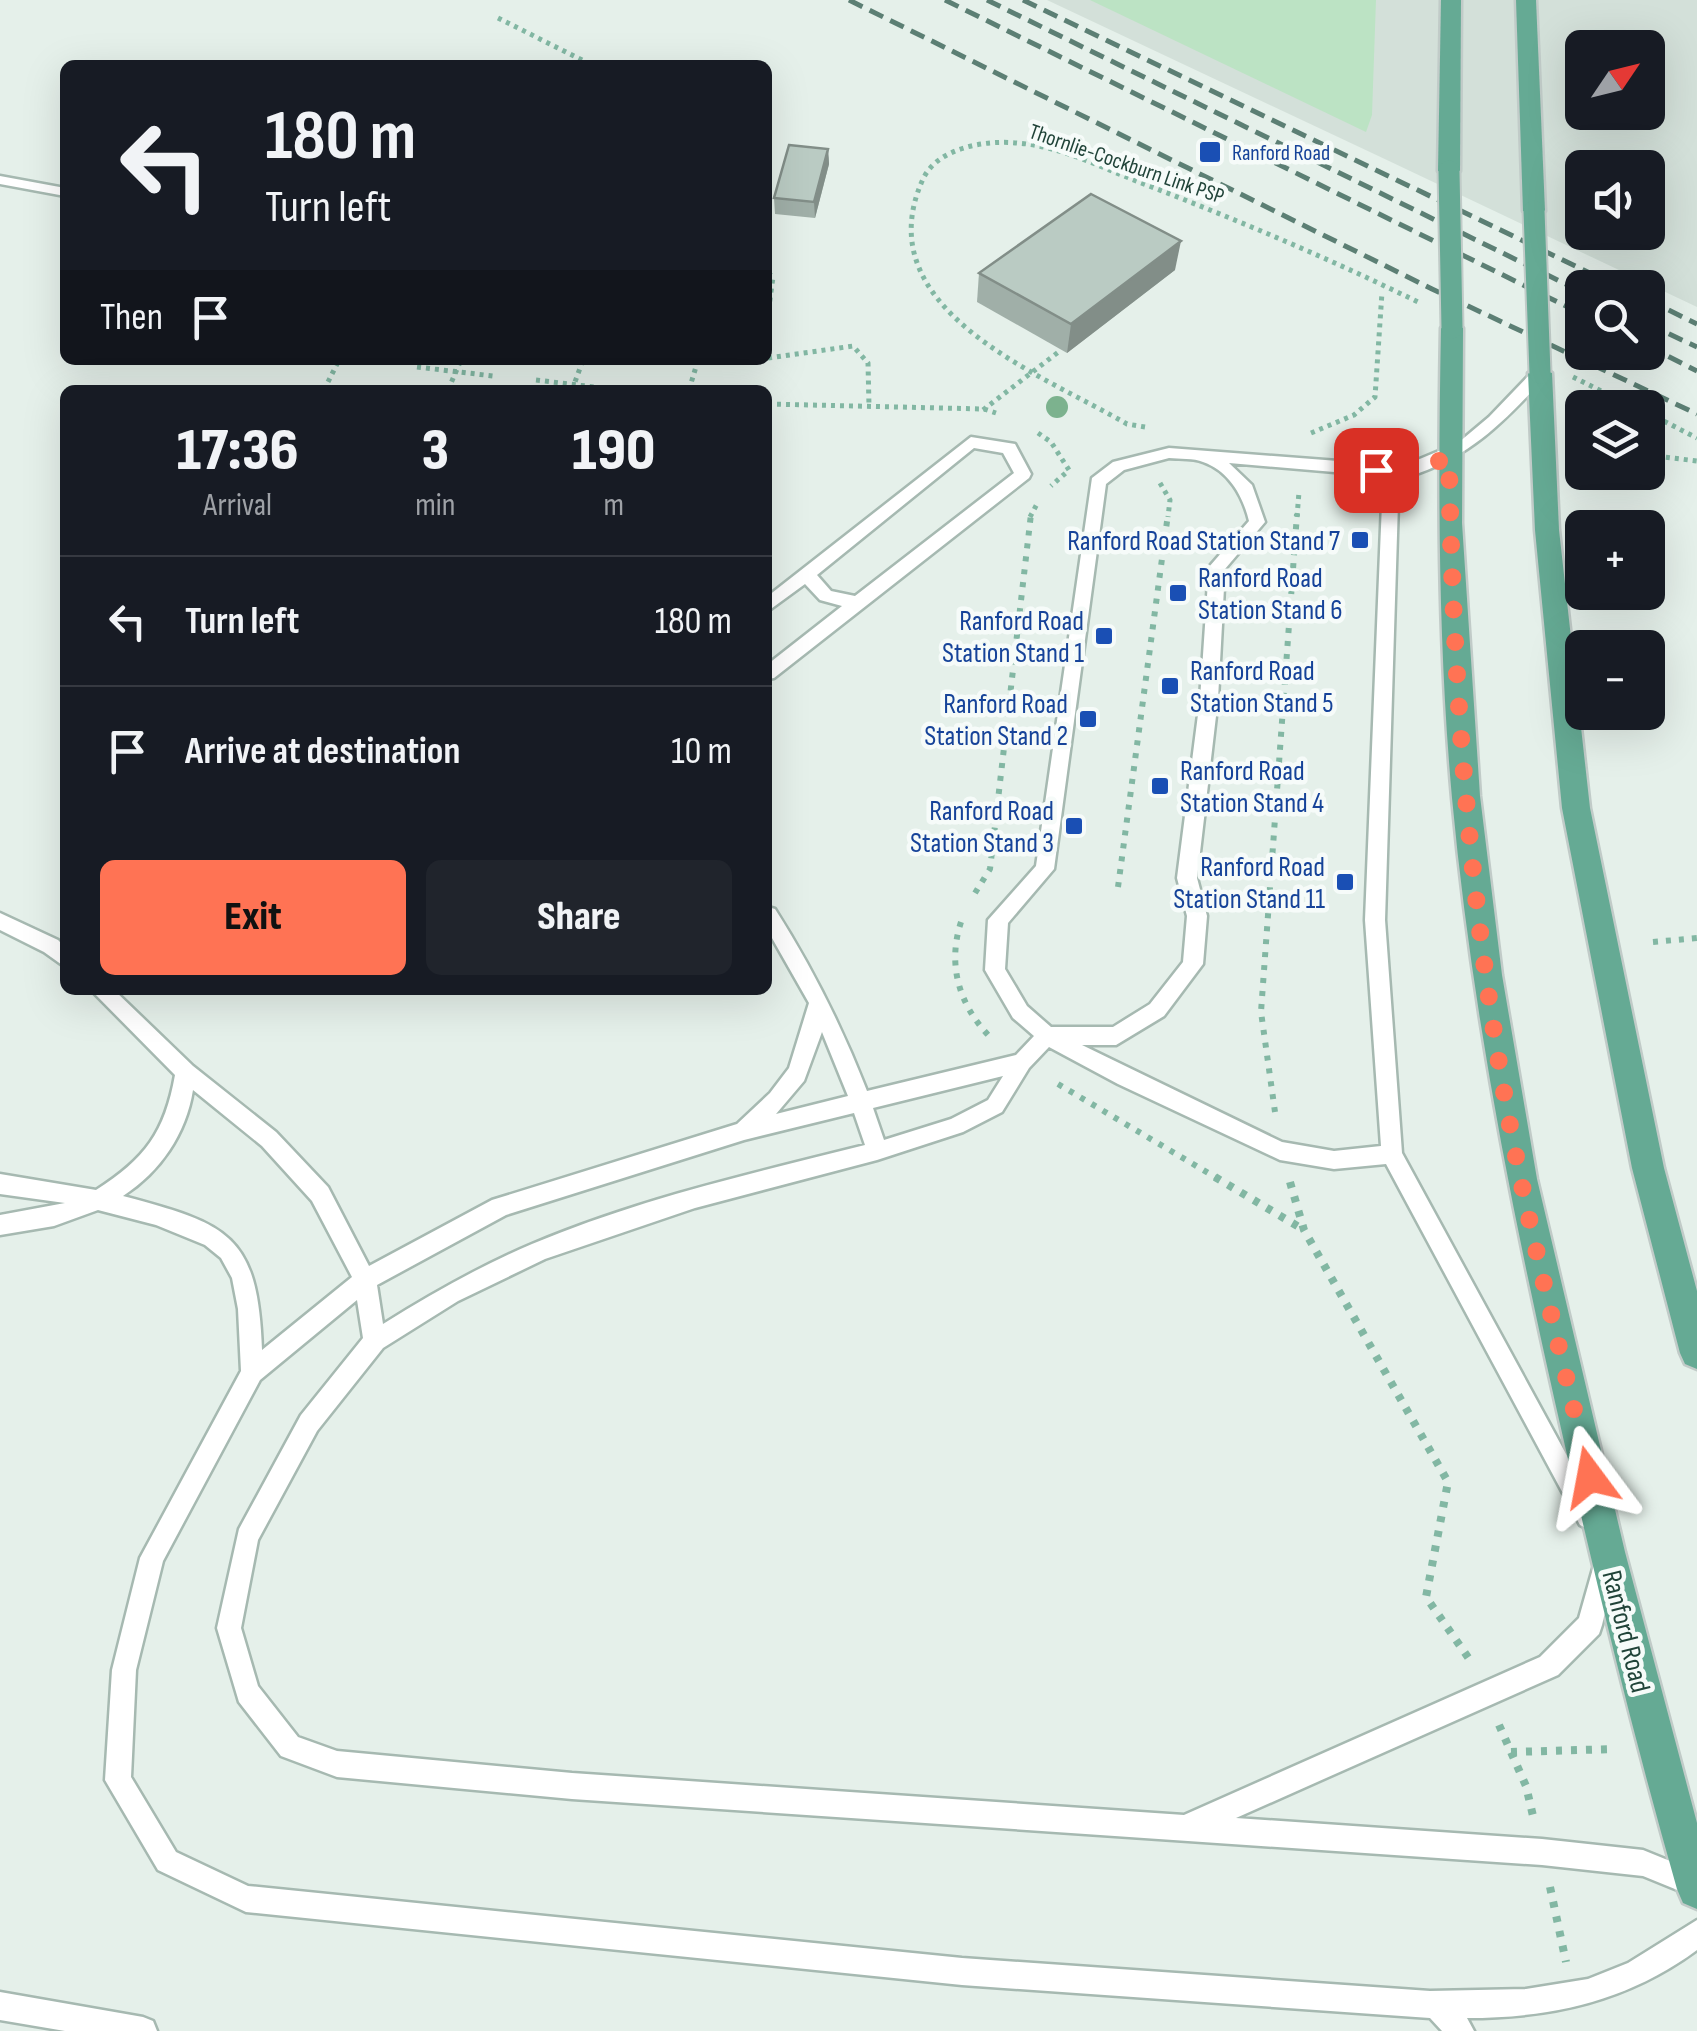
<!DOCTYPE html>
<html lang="en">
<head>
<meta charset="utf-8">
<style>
  body { margin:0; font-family:"Sofia Sans Condensed",sans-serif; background:#20242c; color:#f1f3f6; height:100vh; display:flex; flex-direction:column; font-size:38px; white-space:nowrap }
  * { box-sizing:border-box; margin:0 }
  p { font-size:32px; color:#9ea1a6 }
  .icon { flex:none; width:55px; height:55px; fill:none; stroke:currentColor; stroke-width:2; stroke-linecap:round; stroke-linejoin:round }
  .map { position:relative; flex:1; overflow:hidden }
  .panel { position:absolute; left:60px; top:385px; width:712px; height:610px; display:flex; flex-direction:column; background:#171b24; border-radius:15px; box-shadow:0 10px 40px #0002 }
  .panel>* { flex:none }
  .guide { position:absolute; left:60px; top:60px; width:712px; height:305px; border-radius:15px; box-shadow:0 10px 40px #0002; background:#171b24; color:#f1f3f6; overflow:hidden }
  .needle { width:65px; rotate:55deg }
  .tools { position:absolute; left:1565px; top:30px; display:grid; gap:20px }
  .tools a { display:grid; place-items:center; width:100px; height:100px; border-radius:15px; background:#171b24; box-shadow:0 10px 40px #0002; font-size:50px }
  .pin { position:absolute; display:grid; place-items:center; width:85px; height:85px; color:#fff; margin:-42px; border-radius:20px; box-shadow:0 5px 15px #0006 }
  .me { position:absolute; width:110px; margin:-55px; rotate:347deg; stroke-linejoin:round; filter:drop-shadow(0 0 8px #0008) }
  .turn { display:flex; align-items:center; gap:35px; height:210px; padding:0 40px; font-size:45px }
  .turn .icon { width:130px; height:130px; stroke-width:2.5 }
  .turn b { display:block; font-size:70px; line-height:85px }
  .then { display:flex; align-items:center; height:95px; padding:0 40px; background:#0003; gap:20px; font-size:38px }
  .eta { display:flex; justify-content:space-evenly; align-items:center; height:170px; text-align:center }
  .eta b { font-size:60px; font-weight:800; line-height:70px }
  .primary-button { display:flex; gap:20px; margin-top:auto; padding:20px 40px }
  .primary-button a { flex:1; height:115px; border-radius:15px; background:#ff7354; color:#111; font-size:40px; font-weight:800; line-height:115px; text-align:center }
  .primary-button a+a { background:#20242c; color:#f1f3f6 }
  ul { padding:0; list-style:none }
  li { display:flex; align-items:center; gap:30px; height:130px; padding:0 40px; border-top:2px solid #363941 }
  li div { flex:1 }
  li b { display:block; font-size:38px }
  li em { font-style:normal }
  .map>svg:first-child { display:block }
  .built { fill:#d3e0d9; fill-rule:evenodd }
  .green { fill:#bce3c4 }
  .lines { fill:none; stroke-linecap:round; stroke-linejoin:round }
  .lane-casing { stroke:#a6b9b1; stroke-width:5 }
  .primary-casing { stroke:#c1cbc8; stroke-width:5 }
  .path-far2 { stroke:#82b7a3; stroke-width:5; stroke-dasharray:4 5; stroke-linecap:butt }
  .path-far1 { stroke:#82b7a3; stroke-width:6; stroke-dasharray:5 8; stroke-linecap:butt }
  .path { stroke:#82b7a3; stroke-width:8; stroke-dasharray:6 9; stroke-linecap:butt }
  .lane { fill:#fff; fill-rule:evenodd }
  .primary { fill:#65aa94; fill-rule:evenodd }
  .rail { stroke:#5c7f74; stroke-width:5; stroke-dasharray:15 8; stroke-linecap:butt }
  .primary-bridge-casing { stroke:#c1cbc8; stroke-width:25; stroke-linecap:butt }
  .primary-bridge { stroke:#65aa94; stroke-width:21 }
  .tree { fill:#7cb28e }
  .wall { fill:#a0afa8 }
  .shaded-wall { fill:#828e88 }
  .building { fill:#bacbc3; stroke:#828e88; stroke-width:2.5 }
  .route { stroke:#ff7354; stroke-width:18; stroke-dasharray:0 32.4 }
  .transit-dot { fill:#1a4fb4; stroke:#f6fbf9; stroke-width:4 }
  .labels { text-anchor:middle; stroke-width:9; stroke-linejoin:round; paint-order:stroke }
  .far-transit-label { font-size:22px; fill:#164399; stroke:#f6fbf9; text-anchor:start }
  .far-street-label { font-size:22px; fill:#214439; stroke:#f6fbf9 }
  .transit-label { font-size:28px; fill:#164399; stroke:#f6fbf9; text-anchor:end }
  .street-label { font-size:28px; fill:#214439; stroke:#f6fbf9 }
</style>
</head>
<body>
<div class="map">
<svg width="1697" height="2031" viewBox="0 0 1697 2031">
  <rect width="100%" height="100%" fill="#e5f0ea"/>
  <!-- built -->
  <path class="built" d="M1047,0H1697V307L1389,161ZM1582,48H1648V112H1582ZM1582,168H1648V232H1582Z"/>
  <!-- green -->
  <polygon class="green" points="1090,0 1376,0 1372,115 1366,132"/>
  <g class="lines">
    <defs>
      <g id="lane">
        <polygon points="0,176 65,188 65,196 0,184"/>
        <path d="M1540,368L1548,373L1545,377C1505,421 1469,458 1410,476L1398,503L1385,920L1402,1153L1596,1509L1600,1517L1596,1525L1588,1529L1580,1525L1386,1164L1334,1169L1280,1160L1118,1084L1049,1047L1029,1068L1002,1112L963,1132L877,1160L695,1208L545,1259L458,1301L383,1348L317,1431L258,1540L241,1628L258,1686L298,1737L337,1751L572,1773L1184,1815L1540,1657L1579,1618L1596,1558L1604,1554L1612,1558L1616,1566L1602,1625L1599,1634L1558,1675L1236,1818L1542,1839L1643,1850L1697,1872V1898L1643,1876L1542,1865L572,1799L337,1777L281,1756L239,1702L217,1628L239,1529L301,1415L363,1338L357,1300L260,1380L163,1561L136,1670L131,1777L176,1852L248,1886L962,1958L1430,1991L1526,1989L1588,1979L1628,1963L1697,1920V1950C1628,2001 1552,2018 1467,2018L1474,2031H1442L1430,2018L962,1985L246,1912L158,1870L105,1780L112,1670L140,1558L241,1371L238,1309L232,1278L221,1258L205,1245L156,1225L98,1210L54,1226L0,1235V1215L65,1203L0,1194V1174L96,1190C145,1159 165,1132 175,1075L91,990H114L193,1066L276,1132L328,1187L369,1266L492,1200L737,1124L770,1093L789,1068L809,1003L768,931V907L775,909C812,967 842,1027 867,1091L1016,1055L1034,1036L1013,1018L985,970L988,920L1036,866L1092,478L1113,462L1169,448L1403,466L1458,443L1489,417L1535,369ZM1169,458C1179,459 1194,458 1203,462C1229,471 1243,496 1249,521L1209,567L1200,699L1177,878L1187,916L1183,962L1150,1004L1113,1027H1051L1027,1006L1005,969L1008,923L1054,869L1106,484L1124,470ZM1229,463L1393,477L1382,503L1365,920L1381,1146L1334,1151L1282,1142L1082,1045H1116L1164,1016L1203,964L1207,916L1197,878L1218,699L1225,569L1265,522L1252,485ZM822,1032L848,1096L776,1114L804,1081ZM1003,1076L988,1100L951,1119L884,1140L873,1108ZM193,1090L262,1146L312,1201L352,1277L262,1350C258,1234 228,1224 123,1196C160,1172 186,1134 193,1090ZM854,1113L865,1145C753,1173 639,1199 532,1244C480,1266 431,1294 383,1324L377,1285L506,1215L744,1140Z"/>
        <path d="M971,437L1015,444L1031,474L1029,478L774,678L768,679V664L842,606L820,600L805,584L768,611V596ZM974,448L1003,453L1014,473L855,596L831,591L817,575Z"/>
        <polygon points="0,913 58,940 65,947 65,967 44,952 0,930"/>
        <polygon points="0,1992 143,2017 153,2021 157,2031 65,2031 0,2020"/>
      </g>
      <g id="primary">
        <polygon points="1441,0 1461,0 1460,171 1449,177 1438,171"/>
        <polygon points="1516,0 1536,0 1545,211 1534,217 1523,211"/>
        <path d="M1452,321L1463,328L1462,523L1480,796L1502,975L1537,1179L1625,1552L1697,1823V1909L1683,1903L1677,1889C1631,1728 1592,1566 1555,1402C1510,1202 1471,1002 1452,798C1438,641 1438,485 1441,328Z"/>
        <polygon points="1540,365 1552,373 1559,530 1590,808 1664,1168 1697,1291 1697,1369 1685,1364 1680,1353 1632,1168 1562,808 1535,530 1528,373"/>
      </g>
    </defs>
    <!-- lane casing -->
    <use href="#lane" class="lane-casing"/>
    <!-- primary casing -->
    <use href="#primary" class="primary-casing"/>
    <!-- path-far2 -->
    <g class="path-far2">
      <polyline points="498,18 592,65"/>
      <polyline points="768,273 773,277 768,314"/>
      <polyline points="768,358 853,346 868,363 869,406"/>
      <polyline points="355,360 376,362"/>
      <polyline points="417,367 493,376"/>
      <polyline points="1573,377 1636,408"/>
      <polyline points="536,380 611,389"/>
      <polyline points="324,390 339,360"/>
      <polyline points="448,390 461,360"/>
      <polyline points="572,390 583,360"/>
      <polyline points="689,390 698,360"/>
      <polyline points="768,404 984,409 996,413"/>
      <polyline points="983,410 1061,350"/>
      <polyline points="1648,413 1697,438"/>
      <path d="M1145,427L1127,424C1041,374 864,309 923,179C938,147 986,140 1017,143C1060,146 1100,167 1139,182C1235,219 1326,257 1418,302"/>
      <polyline points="1038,433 1051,442 1069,470 1051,486"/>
      <polyline points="1311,433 1354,415 1375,397 1382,292"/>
      <polyline points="1648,455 1697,461"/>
      <polyline points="1160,483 1170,500 1168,517"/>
      <polyline points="1030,517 1037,504"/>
      <polyline points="1297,517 1299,492"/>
    </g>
    <!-- path-far1 -->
    <g class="path-far1">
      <polyline points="1118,887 1168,514"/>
      <polyline points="975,893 990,869 1031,514"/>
      <path d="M961,922C947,965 959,1005 990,1037"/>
      <polyline points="1653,942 1697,938"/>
      <polyline points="1058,1084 1220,1180"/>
      <polyline points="1275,1112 1261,1012 1297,514"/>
    </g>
    <!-- path -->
    <g class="path">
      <polyline points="1215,1177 1304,1230"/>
      <polyline points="1290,1182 1304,1230 1448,1482 1426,1597 1472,1663"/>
      <polyline points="1499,1725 1526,1786 1533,1816"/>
      <polyline points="1511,1752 1615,1749"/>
      <polyline points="1550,1887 1566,1962"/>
    </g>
    <!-- lane -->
    <use href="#lane" class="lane"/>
    <!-- primary -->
    <use href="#primary" class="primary"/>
    <!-- rail -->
    <g class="rail">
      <polyline points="849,0 1432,289 1697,414"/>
      <polyline points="945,0 1582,314"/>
      <polyline points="987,0 1582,292"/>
      <polyline points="1023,0 1621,288"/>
      <polyline points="1648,300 1697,324"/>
      <polyline points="1648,324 1697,347"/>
      <polyline points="1648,346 1697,371"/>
    </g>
    <defs>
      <g id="primary-bridge">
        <polyline points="1449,171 1452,328"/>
        <polyline points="1534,211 1540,373"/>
      </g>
    </defs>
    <!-- primary-bridge casing -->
    <use href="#primary-bridge" class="primary-bridge-casing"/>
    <!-- primary-bridge -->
    <use href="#primary-bridge" class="primary-bridge"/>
  </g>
  <!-- trees -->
  <circle class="tree" cx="1057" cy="407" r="11"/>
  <!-- wall -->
  <g class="wall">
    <polygon points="828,149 829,164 815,218 775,214 774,198"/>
    <polygon points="1175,270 1067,353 977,302 979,273"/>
  </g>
  <!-- shaded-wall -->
  <g class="shaded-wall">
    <polygon points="828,149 829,164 815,218 814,202"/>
    <polygon points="1181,241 1175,270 1067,353 1071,324"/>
  </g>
  <!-- building -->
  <g class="building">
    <polygon points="789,145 828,149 814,202 774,198"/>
    <polygon points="1091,194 1181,241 1071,324 979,273"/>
  </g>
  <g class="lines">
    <!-- route -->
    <path class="route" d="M1376,470L1404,472L1449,458C1453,699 1472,945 1521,1181C1542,1280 1567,1379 1590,1477"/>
  </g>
  <!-- markers -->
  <g class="transit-dot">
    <rect x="1198" y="140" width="24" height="24" rx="5"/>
    <rect x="1350" y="530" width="20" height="20" rx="5"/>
    <rect x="1168" y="583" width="20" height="20" rx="5"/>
    <rect x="1094" y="626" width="20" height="20" rx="5"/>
    <rect x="1160" y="676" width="20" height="20" rx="5"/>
    <rect x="1078" y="709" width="20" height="20" rx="5"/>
    <rect x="1150" y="776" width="20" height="20" rx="5"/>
    <rect x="1064" y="816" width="20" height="20" rx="5"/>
    <rect x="1335" y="872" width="20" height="20" rx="5"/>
  </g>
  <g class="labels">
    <!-- far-transit labels -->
    <g class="far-transit-label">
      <text x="1232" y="160">Ranford Road</text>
    </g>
    <!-- far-street labels -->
    <g class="far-street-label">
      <text transform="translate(1127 163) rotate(19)" y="8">Thornlie-Cockburn Link PSP</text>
    </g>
    <!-- transit labels -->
    <g class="transit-label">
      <text x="1340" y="550">Ranford Road Station Stand 7</text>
      <text x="1198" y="587" text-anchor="start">Ranford Road<tspan x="1198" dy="32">Station Stand 6</tspan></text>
      <text x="1084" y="630">Ranford Road<tspan x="1084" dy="32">Station Stand 1</tspan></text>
      <text x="1190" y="680" text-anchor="start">Ranford Road<tspan x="1190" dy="32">Station Stand 5</tspan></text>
      <text x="1068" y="713">Ranford Road<tspan x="1068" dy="32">Station Stand 2</tspan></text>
      <text x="1180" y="780" text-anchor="start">Ranford Road<tspan x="1180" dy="32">Station Stand 4</tspan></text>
      <text x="1054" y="820">Ranford Road<tspan x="1054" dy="32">Station Stand 3</tspan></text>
      <text x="1325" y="876">Ranford Road<tspan x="1325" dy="32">Station Stand 11</tspan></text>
    </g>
    <!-- street labels -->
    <g class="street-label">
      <text transform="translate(1627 1631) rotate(76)" y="10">Ranford Road</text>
    </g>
  </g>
</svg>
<div class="tools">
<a><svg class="needle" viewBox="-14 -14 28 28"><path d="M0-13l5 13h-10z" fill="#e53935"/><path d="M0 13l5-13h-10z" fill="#9ea1a6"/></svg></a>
<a><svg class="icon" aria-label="sound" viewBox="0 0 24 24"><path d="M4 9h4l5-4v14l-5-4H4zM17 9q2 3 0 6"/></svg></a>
<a><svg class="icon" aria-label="search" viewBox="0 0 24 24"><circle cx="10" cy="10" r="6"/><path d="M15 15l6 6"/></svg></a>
<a><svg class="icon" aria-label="layers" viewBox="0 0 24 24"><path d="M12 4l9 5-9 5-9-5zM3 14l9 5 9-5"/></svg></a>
<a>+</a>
<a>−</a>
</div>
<div class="pin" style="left:1376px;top:470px;background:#d93025"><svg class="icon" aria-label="arrive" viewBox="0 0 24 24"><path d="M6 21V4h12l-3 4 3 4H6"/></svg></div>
<svg class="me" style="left:1590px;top:1477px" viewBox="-20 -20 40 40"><path d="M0-17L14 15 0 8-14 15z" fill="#ff7354" stroke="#fff" stroke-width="4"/></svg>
<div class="guide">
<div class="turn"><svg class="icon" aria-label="left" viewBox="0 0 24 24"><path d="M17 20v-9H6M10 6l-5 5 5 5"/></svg><div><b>180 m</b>Turn left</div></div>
<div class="then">Then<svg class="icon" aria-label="arrive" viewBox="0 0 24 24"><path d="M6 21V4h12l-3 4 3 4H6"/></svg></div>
</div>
<section class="panel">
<div class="eta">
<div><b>17:36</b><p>Arrival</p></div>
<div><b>3</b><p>min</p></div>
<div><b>190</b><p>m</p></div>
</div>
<ul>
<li><svg class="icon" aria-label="left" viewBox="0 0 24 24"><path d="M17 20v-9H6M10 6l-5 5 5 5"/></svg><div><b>Turn left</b></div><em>180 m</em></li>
<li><svg class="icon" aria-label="arrive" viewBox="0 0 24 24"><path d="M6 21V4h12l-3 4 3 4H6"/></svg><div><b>Arrive at destination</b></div><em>10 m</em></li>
</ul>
<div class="primary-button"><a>Exit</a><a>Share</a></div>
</section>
</div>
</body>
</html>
